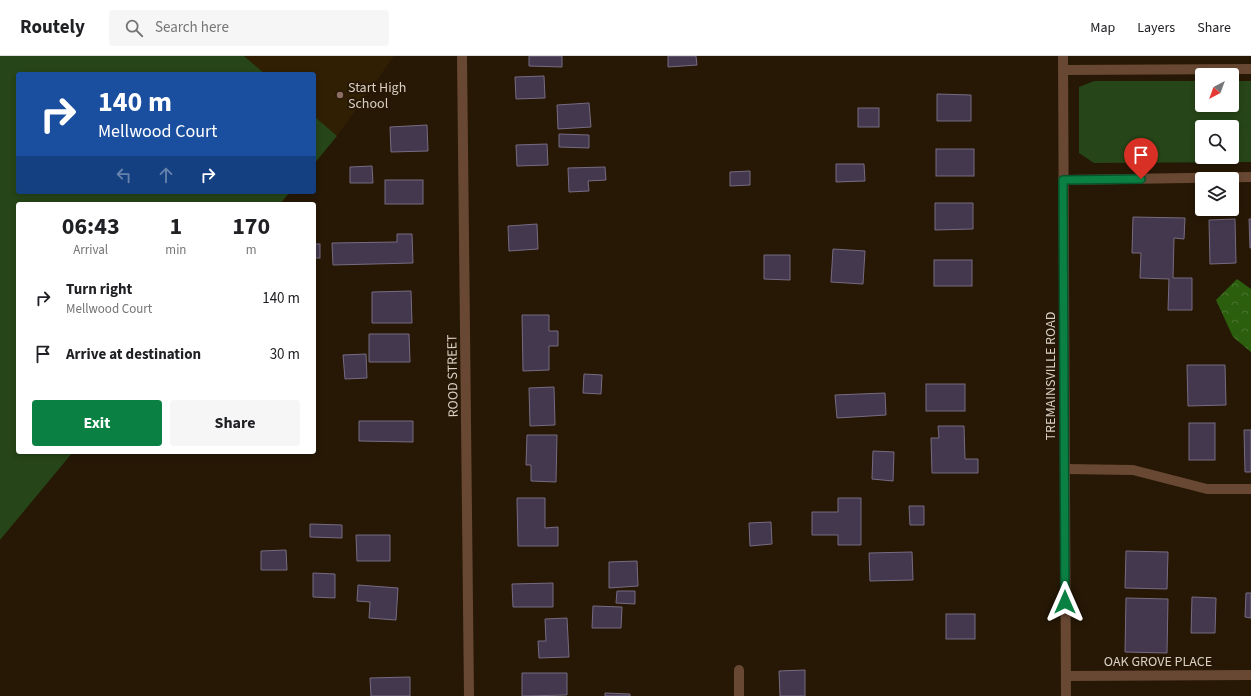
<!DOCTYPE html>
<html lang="en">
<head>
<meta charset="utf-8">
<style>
  body { margin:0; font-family:"Source Sans 3",sans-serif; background:#f6f6f6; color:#202124; height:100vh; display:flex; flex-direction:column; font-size:15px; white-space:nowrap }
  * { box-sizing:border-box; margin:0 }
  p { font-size:13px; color:#757577 }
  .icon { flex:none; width:22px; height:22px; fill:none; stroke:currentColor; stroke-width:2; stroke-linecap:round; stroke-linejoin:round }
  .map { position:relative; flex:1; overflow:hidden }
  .sheet { position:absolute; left:16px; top:146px; width:300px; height:252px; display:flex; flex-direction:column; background:#fff; border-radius:4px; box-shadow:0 2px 6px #0003 }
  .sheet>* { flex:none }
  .top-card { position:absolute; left:16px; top:16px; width:300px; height:122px; border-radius:4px; box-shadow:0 2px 6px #0003; background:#1a4fa0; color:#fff; overflow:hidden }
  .needle { width:26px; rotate:221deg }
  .controls { position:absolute; left:1195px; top:12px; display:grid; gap:8px }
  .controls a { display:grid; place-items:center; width:44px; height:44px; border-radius:4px; background:#fff; box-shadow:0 2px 6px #0003; font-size:20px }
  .pin { position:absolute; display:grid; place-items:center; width:34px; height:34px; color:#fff; margin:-41px -17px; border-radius:50% 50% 50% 0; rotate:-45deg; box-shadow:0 0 4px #0007 }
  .pin .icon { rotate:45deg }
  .me { position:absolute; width:44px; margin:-22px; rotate:0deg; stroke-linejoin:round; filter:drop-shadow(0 0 3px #0008) }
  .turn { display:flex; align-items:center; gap:14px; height:84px; padding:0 16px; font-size:18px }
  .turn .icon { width:52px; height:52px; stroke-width:2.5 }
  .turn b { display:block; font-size:28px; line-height:34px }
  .lanes { display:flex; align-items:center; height:38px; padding:0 16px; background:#0003; justify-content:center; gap:20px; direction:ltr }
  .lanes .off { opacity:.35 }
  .eta { display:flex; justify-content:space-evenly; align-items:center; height:68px; text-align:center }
  .eta b { font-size:24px; font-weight:700; line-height:28px }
  .cta { display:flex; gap:8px; margin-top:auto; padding:8px 16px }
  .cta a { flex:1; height:46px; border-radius:4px; background:#0b8043; color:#fff; font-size:16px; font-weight:700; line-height:46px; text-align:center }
  .cta a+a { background:#f6f6f6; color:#202124 }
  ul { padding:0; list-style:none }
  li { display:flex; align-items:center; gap:12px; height:56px; padding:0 16px }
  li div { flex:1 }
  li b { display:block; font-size:15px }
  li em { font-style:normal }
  header { display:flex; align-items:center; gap:24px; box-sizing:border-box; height:56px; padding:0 20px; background:#fff; border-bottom:1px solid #e0e0e0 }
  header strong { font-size:19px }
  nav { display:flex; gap:22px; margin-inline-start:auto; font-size:14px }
  .search { width:280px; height:36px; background:#f6f6f6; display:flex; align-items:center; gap:10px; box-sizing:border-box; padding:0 14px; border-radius:4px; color:#757577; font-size:15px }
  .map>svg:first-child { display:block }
  .built { fill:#311f04 }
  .green { fill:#264518; fill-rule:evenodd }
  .forest { fill:url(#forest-crowns) }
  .building { fill:#43384d; stroke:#776b82 }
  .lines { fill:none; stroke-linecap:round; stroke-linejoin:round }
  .service { stroke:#684833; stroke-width:10 }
  .minor { stroke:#684833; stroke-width:10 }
  .tertiary { stroke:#684833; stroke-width:10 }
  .route-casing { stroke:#07532c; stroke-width:10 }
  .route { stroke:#0b8043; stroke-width:7 }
  .education-dot { fill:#8d6e63; stroke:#261805; stroke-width:1.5 }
  .labels { text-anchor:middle; stroke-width:4; stroke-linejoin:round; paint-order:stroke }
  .poi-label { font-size:14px; fill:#d9cfc3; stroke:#261805; text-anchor:start }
  .street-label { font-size:14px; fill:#d9cfc3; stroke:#261805 }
</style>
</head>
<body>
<header>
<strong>Routely</strong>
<div class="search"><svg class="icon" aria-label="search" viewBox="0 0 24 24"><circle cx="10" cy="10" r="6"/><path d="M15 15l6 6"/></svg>Search here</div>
<nav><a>Map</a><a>Layers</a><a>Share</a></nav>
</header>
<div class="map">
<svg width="1251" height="640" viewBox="0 0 1251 640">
  <defs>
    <pattern id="forest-crowns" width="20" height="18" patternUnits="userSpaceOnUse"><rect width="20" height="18" fill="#2b5e0d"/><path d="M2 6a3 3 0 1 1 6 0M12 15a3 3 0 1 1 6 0" fill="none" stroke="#49742f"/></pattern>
  </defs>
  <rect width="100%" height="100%" fill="#261805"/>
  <!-- built -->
  <polygon class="built" points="244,0 394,0 337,80 314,60 314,18 265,18"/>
  <!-- green -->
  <g class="green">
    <polygon points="0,0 244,0 265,18 18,18 18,136 290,136 280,148 18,148 18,396 73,396 0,484"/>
    <path d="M1094,25H1202V49H1232V25H1251V106L1094,107L1079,97V31ZM1202,71H1232V101H1202Z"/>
    <polygon points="314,60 337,80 314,108"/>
  </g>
  <!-- forest -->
  <polygon class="forest" points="1237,223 1251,233 1251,296 1233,281 1216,244"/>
  <!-- building -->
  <g class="building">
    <polygon points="529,0 562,0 562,11 529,10"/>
    <polygon points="668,0 696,0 697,9 668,11"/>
    <polygon points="544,20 545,42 516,43 515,21"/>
    <polygon points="937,38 971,39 971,65 937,65"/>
    <polygon points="589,47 591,71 558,73 557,49"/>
    <rect x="858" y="52" width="21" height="19"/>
    <polygon points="427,69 428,95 391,96 390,71"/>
    <polygon points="559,78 589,79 589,92 559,91"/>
    <polygon points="547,88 548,109 517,110 516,89"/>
    <rect x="936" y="93" width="38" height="27"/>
    <polygon points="836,108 864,108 865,125 836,126"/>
    <polygon points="372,110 373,127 350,127 350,111"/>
    <polygon points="605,111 606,124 588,125 589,135 569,136 568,112"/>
    <polygon points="750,115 750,129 730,130 730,116"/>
    <rect x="385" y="124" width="38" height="24"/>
    <polygon points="935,147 973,147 973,173 935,174"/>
    <polygon points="1133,161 1185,162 1184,183 1174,182 1173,222 1192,222 1192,254 1168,254 1169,223 1140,222 1141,197 1132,197"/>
    <polygon points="1235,163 1236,207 1210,208 1209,164"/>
    <polygon points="1249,163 1251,163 1251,192 1250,192"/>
    <polygon points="537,168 538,193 509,195 508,170"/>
    <polygon points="397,178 412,178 413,207 333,209 332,187 397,186"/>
    <rect x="314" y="188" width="6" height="14"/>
    <polygon points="833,193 865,195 863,228 831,226"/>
    <polygon points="764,199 790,199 790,224 764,223"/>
    <rect x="934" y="204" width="38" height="26"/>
    <polygon points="411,235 412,267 372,267 372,236"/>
    <polygon points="522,259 549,259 549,275 558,275 558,290 549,290 549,314 523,315"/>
    <polygon points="369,278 409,278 410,306 369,306"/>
    <polygon points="366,298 367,322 345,323 343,299"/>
    <polygon points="1187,309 1225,309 1226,349 1188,350"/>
    <polygon points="584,318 602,319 601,338 583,337"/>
    <rect x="926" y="328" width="39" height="27"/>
    <polygon points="554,331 555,369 530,370 529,332"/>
    <polygon points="885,337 886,359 837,362 835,339"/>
    <polygon points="359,365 413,365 413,386 359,385"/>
    <rect x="1189" y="367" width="26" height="37"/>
    <polygon points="938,370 964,370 965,403 978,403 978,417 932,417 931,382 939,382"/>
    <polygon points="1244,374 1251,374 1251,416 1245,416"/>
    <polygon points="527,379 557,379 556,426 531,425 531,409 526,409"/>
    <polygon points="873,395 894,396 893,425 872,423"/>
    <polygon points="517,442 545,442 545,472 558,471 558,490 518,490"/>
    <polygon points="838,442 861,442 861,489 838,489 838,479 812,479 812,456 838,456"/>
    <polygon points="909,450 924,450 924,469 910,469"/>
    <polygon points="771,466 772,488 750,490 749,467"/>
    <polygon points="310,468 342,469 342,482 310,481"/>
    <polygon points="356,479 390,479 390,505 357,505"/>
    <polygon points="286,494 287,514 261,514 261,495"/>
    <polygon points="1126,495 1168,496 1167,533 1125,532"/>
    <polygon points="912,496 913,524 870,525 869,497"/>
    <polygon points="637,505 638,530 609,532 609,506"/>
    <polygon points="313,517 335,518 335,542 313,541"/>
    <polygon points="553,527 553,551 513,551 512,528"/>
    <polygon points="358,529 398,532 396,564 369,562 370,546 357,545"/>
    <polygon points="617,535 635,535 635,548 616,547"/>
    <polygon points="1246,537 1251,537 1251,562 1245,561"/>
    <polygon points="1192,541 1216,542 1215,577 1191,577"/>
    <polygon points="1126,542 1168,543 1167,597 1125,596"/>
    <polygon points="593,550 622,551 621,572 592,572"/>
    <rect x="946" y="558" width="29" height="25"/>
    <polygon points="567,562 569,601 539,602 538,585 546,585 545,563"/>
    <polygon points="805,614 805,640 780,640 779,615"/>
    <polygon points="522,617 567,617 567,639 522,640"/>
    <polygon points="410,621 410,640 371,640 370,622"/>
    <polygon points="605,637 630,638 630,640 605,640"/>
  </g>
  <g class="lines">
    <!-- service -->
    <polyline class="service" points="1065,413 1133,414 1207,433 1251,433"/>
    <!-- minor -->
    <g class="minor">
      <polyline points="462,0 469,640"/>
      <polyline points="1063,14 1251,13"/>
      <polyline points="1063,124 1251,121"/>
      <polyline points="739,614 739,640"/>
      <polyline points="1066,620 1251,619"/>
    </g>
    <!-- tertiary -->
    <polyline class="tertiary" points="1063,0 1066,640"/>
  </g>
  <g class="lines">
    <defs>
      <polyline id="route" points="1065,546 1063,124 1141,123"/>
    </defs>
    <!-- route casing -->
    <use href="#route" class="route-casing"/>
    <!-- route -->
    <use href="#route" class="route"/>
  </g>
  <!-- markers -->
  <circle class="education-dot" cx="340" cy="39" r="4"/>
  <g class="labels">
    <!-- poi labels -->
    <g class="poi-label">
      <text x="348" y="36">Start High<tspan x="348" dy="16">School</tspan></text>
    </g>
    <!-- street labels -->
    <g class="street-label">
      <text transform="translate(452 320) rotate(-91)" y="5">ROOD STREET</text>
      <text transform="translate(1050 320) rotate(-90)" y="5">TREMAINSVILLE ROAD</text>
      <text x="1158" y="610">OAK GROVE PLACE</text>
    </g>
  </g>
</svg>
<div class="controls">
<a><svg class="needle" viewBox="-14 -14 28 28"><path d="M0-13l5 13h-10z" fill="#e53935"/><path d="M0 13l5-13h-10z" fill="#757577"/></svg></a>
<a><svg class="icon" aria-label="search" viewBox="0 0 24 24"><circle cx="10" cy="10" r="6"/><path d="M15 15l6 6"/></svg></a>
<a><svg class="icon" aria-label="layers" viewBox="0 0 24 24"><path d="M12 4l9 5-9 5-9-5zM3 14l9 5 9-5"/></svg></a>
</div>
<div class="pin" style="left:1141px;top:123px;background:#d93025"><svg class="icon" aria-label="arrive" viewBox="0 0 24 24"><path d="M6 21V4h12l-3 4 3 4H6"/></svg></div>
<svg class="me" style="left:1065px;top:546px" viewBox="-20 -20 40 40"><path d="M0-17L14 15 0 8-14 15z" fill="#0b8043" stroke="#fff" stroke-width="4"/></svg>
<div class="top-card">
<div class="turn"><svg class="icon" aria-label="right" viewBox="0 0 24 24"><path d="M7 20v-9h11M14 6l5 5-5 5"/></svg><div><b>140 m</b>Mellwood Court</div></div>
<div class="lanes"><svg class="icon off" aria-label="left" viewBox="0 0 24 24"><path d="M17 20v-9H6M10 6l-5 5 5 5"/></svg><svg class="icon off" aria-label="ahead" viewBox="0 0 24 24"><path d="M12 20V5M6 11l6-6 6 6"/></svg><svg class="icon" aria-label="right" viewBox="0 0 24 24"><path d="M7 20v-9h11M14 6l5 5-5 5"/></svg></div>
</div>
<section class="sheet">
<div class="eta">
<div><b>06:43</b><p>Arrival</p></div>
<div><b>1</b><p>min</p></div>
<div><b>170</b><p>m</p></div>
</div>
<ul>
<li><svg class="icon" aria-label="right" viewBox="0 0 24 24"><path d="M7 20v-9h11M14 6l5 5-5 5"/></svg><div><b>Turn right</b><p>Mellwood Court</p></div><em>140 m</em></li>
<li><svg class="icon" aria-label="arrive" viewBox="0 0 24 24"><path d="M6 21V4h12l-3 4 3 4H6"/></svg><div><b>Arrive at destination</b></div><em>30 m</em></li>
</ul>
<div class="cta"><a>Exit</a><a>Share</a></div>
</section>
</div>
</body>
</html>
